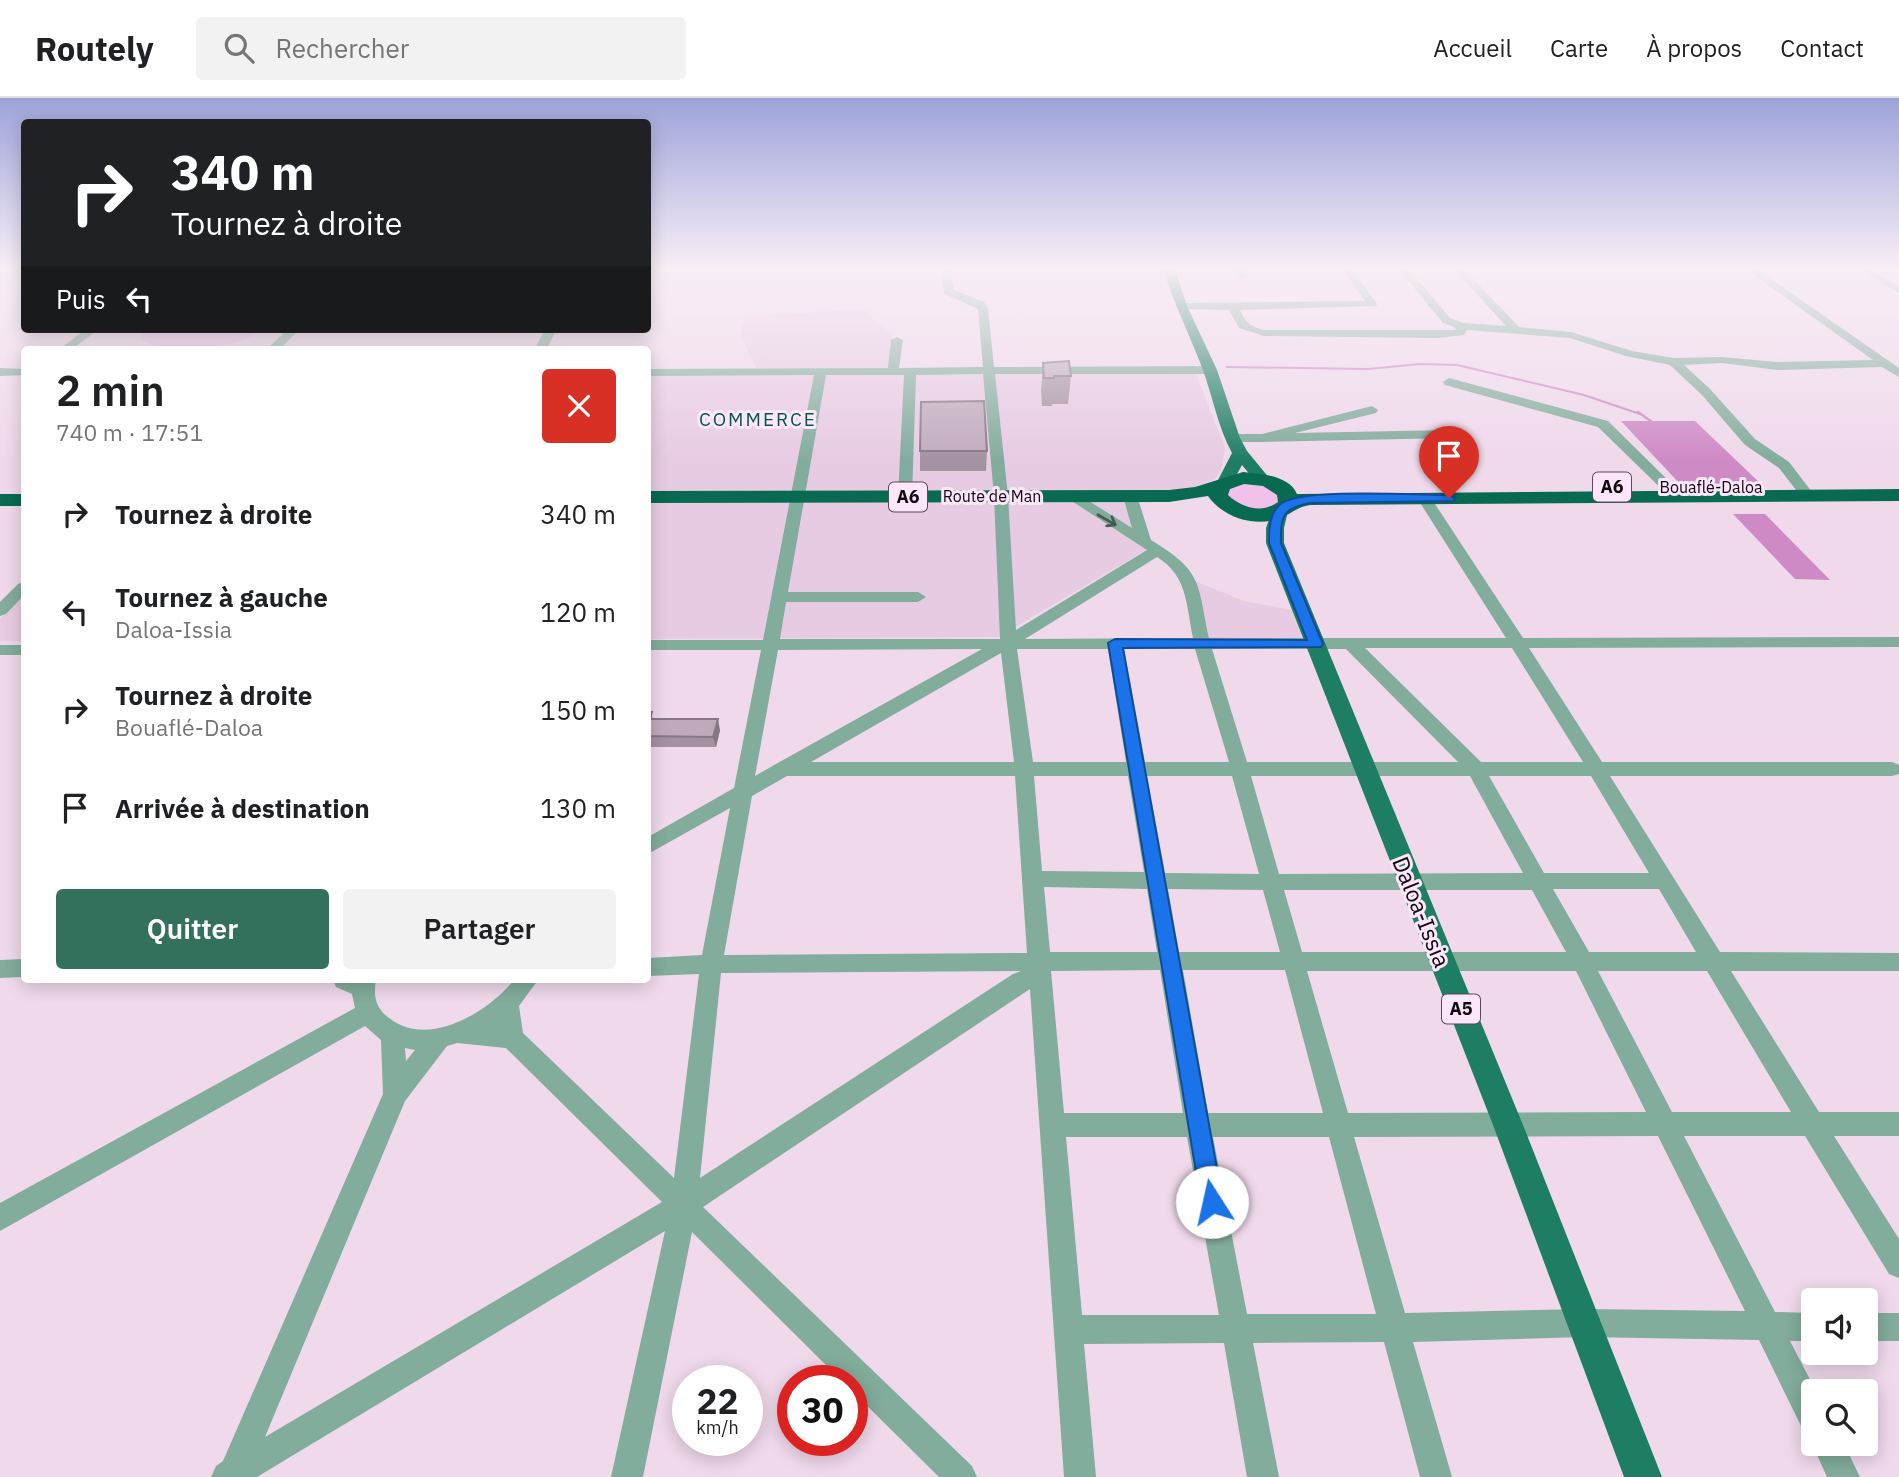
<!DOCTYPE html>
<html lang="fr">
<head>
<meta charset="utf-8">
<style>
  body { margin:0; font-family:"IBM Plex Sans",sans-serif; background:#f2f2f2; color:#202124; height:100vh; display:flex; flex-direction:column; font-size:26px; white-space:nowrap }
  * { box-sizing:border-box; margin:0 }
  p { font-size:23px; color:#757577 }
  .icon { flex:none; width:38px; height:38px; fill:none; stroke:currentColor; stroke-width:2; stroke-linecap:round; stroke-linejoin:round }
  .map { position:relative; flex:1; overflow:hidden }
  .drawer { position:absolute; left:21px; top:248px; width:630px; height:637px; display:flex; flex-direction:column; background:#fff; border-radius:7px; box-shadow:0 4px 18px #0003 }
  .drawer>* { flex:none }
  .banner { position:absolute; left:21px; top:21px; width:630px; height:214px; border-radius:7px; box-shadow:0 4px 18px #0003; background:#202124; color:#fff; overflow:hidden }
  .tools { position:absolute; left:1801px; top:1190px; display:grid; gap:14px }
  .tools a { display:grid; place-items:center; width:77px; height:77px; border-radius:7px; background:#fff; box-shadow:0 4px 18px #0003; font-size:35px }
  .speed { position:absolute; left:672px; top:1267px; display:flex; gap:14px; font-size:35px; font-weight:700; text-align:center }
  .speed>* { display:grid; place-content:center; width:91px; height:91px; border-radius:50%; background:#fff; box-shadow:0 4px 18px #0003; line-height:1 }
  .speed small { font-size:18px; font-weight:400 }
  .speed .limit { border:10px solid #d22; background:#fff; color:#111 }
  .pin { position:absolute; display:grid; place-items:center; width:60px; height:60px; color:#fff; margin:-72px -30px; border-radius:50% 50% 50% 0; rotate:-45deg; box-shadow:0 0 7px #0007 }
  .pin .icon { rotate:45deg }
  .me { position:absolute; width:77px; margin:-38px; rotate:350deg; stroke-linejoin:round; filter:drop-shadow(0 0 5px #0008) }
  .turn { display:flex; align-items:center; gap:24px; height:147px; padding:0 35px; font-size:32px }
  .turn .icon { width:91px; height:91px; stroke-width:2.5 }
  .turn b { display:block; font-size:49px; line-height:60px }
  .then { display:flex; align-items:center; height:66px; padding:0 35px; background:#0003; gap:14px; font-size:26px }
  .round { display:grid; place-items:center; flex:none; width:74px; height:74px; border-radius:7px; background:#f2f2f2 }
  .overview { display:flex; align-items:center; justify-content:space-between; height:119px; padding:0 35px }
  h1 { font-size:42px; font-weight:600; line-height:52px }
  .action { display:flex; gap:14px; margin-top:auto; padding:14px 35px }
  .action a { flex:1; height:80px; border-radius:7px; background:#34715d; color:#fff; font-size:28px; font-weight:600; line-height:80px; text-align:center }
  .action a+a { background:#f2f2f2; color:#202124 }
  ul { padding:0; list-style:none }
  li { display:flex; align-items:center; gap:21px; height:98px; padding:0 35px }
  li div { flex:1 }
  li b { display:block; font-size:26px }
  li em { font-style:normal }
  header { display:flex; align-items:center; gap:42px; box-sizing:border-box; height:98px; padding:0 35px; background:#fff; border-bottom:2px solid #e0e0e0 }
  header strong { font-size:33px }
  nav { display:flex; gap:38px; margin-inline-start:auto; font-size:24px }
  .search { width:490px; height:63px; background:#f2f2f2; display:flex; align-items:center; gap:18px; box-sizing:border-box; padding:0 24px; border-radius:7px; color:#757577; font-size:26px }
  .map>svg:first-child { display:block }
  .built { fill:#e7cbe2 }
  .green { fill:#f2c1eb }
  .water { fill:#ce8ac5 }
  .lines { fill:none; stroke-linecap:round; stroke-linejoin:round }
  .stream-far1 { stroke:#ce8ac5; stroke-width:2 }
  .stream { stroke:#ce8ac5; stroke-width:2.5 }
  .minor { fill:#82ac9c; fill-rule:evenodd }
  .major { fill:#1e7e63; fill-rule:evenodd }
  .highway { fill:#086a51; fill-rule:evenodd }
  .wall { fill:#a492a2 }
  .shaded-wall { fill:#867784 }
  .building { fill:#bfaabc; stroke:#867784; stroke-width:2 }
  .oneway { stroke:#495a56 }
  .route { fill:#1a73e8; stroke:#114b97; stroke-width:2 }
  .labels { text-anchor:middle; stroke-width:6; stroke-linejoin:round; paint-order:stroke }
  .far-street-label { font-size:16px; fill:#10090f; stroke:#fce6f9 }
  .shield { fill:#fce6f9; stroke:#574b55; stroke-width:2 }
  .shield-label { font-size:18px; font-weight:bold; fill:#10090f }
  .far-quarter-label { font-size:19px; letter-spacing:2px; fill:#045742; stroke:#fce6f9 }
  .near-street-label { font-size:23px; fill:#10090f; stroke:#fce6f9 }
</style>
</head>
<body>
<header>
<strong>Routely</strong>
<div class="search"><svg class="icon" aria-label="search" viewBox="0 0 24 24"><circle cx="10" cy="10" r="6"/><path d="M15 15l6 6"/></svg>Rechercher</div>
<nav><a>Accueil</a><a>Carte</a><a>À propos</a><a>Contact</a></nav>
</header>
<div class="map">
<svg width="1899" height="1379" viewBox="0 0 1899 1379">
  <rect width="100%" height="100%" fill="#efd9eb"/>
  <!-- built -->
  <g class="built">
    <polygon points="864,211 893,240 890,271 756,270 740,236 745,219"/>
    <polygon points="1196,276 1225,350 1221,372 1215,381 1189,391 1127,393 1138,436 1146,452 998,539 648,541 648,277"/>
    <polygon points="1192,482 1244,503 1292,512 1302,540 1207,540"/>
    <polygon points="24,497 24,543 0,543 0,521"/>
  </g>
  <!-- green -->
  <g class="green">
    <path d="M148,231H262C238,253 170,257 142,243L141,237Z"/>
    <path d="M1246,383L1277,392L1282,403C1261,418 1245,410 1224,398L1228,387Z"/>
  </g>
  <!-- water -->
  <g class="water">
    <polygon points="1621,323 1695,323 1762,387 1681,387"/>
    <polygon points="1733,416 1765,416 1830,482 1795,481"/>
  </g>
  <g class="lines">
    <!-- stream-far1 -->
    <polyline class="stream-far1" points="1227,269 1368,271 1420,266 1457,267 1584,297 1640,316"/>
    <!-- stream -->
    <polyline class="stream" points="1638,314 1652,324"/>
    <!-- minor -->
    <g class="minor">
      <polygon points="0,170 9,170 0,175"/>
      <path d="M940,170H950L954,192L984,204L988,211L994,269L1210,268L1216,272L1210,276H995L1008,398L1016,532L1147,452L1064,398L1066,395H1076L1132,430L1123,398L1130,394L1137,398L1151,442C1203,474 1197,483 1209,540H1506L1417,400L1424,396L1431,400L1523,540L1899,539V549L1529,550L1602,664H1892L1899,667V676L1892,678H1610L1720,854L1899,855V873H1731L1819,1014H1899V1038H1834L1899,1141V1180L1889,1176L1805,1038H1684L1775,1214L1813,1215V1243H1790L1816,1293H1813V1334L1802,1330L1759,1242L1584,1239L1413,1244L1452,1379H1420L1384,1244L1253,1245L1279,1379H1247L1224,1245L1084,1246L1096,1379H1064L1030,891L703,1109L972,1368L977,1379H939L852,1293V1283H842L692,1134L643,1379H611L665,1133L257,1379H211L216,1368L223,1363L383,996L381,942L365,928L0,1133V1105L355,910L352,896L336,889L333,882H376C373,899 376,910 389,920C428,951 488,914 514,882H538L519,908L523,935L674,1080L699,876L648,878V860L702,857L730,710L648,756V739L734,690L761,552H648V542H763L814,277L648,278V271L888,270L891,242L897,239L903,242L899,270L983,269L978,211L945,196ZM983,276L994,398L1000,541H780L786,504H918L926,499L918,494H788L826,277H904L898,399L905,403L912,399L916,277ZM1157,459C1188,478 1186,507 1193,540L1025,541ZM1365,550H1512L1583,664H1481ZM982,551L776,666L755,678L778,552ZM1017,551H1108L1126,664H1033ZM1124,551H1195L1229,664H1145ZM1212,551H1346L1458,664H1247ZM1001,555L1014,664H811ZM787,678H1015L1027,855L724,857L752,698ZM1034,678H1128L1144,774L1042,773ZM1147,678H1232L1259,776L1165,775ZM1251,678H1470L1523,775L1279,776ZM1489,678H1591L1649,775H1544ZM1044,789L1147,791L1157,854H1050ZM1168,791L1263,792L1280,854H1179ZM1553,791H1659L1696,854H1589ZM1284,792H1532L1566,854H1302ZM1160,872L1183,1015H1064L1051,873ZM1183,872H1285L1323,1015H1208ZM1021,873L1013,876L700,1080L721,875ZM1307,873H1576L1646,1014L1348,1015ZM1598,873H1707L1791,1014H1672ZM457,945L506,950L662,1104L265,1339L405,1003L447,948ZM405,950L415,952L406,963ZM1658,1038L1745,1213L1584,1211L1405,1215L1354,1039ZM1066,1039H1187L1219,1217H1082ZM1213,1039H1329L1376,1216H1247Z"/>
      <polygon points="1233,170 1243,170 1248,178 1239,180"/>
      <path d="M1342,170H1352L1377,206L1376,208L1240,212C1245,224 1251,229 1264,232H1455L1456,230L1442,224L1398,170H1408L1450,220L1464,225L1506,228L1453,170H1463L1519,229L1571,234L1632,253L1674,260L1722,259L1777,264L1873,262L1744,170H1755L1899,270V279L1882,269L1777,272L1722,265L1684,267L1710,291L1755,341L1789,364L1815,398L1808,402L1803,401L1779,370L1745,347L1702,297L1670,267L1626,258L1570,240L1467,232L1464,237L1437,240L1264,238L1239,230L1229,212L1181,211L1176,208L1181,205L1365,203Z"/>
      <polygon points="1856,170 1868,170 1899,188 1899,195"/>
      <polygon points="86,231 99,231 71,252 58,252"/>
      <polygon points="288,231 300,231 279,252 266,252"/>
      <polygon points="545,231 557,231 546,252 534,252"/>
      <polygon points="0,270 24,271 24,277 0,278"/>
      <polygon points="1449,280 1608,323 1685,399 1683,402 1673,402 1598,329 1445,287 1443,284"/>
      <polygon points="1372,308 1378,312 1376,315 1295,335 1450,332 1456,336 1450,340 1262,344 1232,344 1225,340 1232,336 1262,336"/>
      <polygon points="24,484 24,497 6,516 0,518 0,504 18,486"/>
      <rect x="0" y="547" width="24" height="10"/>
      <polygon points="24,861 24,879 0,880 0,862"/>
      <rect x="1866" y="1215" width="33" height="28"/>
      <polygon points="1813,1342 1813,1346 1844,1346 1860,1379 1827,1379 1812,1346"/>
    </g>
    <!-- major -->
    <g class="major">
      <path d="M1163,170H1175L1187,208L1217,272L1240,340L1247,353L1270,381L1268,384H1256L1242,367L1231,387H1219L1217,384L1232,355C1218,329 1213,300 1203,272C1190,238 1174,206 1163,170Z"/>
      <polygon points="1280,408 1288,413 1284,430 1284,445 1523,1027 1662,1379 1624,1379 1493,1027 1266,445 1266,430 1272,413"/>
    </g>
    <!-- highway -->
    <g class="highway">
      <path d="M1243,374C1261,376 1289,377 1297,396L1899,391V403L1310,407C1298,409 1295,413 1285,418C1259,431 1224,421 1208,398L1169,404L648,405V393L1169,392L1195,389ZM1244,386L1263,388L1277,397L1278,404C1262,416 1242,410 1228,397L1230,391Z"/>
      <rect x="0" y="396" width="24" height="12"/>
    </g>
  </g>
  <!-- wall -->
  <g class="wall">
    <polygon points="1043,265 1071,278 1068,306 1052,306 1052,308 1042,308 1041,293"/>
    <polygon points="920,353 987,353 986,373 920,373"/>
    <polygon points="648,614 654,621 720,632 716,649 649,649 648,653"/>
  </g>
  <!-- shaded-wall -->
  <polygon class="shaded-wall" points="718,621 720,632 716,649 713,639"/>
  <!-- building -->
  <g class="building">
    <polygon points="1069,263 1071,278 1054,278 1054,280 1044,280 1043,265"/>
    <polygon points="984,303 987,353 920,353 921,304"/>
    <polygon points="648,614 652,614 650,621 718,621 713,639 648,638"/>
  </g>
  <!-- one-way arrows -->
  <defs><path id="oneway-shaft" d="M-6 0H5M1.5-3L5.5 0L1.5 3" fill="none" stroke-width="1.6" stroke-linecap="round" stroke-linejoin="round" transform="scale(1.75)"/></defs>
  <use class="oneway" href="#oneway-shaft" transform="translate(1107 422) rotate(30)"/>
  <!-- sky -->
  <linearGradient id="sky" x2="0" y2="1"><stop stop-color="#9da3da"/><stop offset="0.47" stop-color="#f8eef6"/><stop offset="1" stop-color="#f8eef6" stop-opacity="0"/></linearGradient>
  <rect width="1899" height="363" fill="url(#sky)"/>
  <!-- route -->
  <path class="route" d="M1449,397L1455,400L1453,403L1310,405C1283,410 1280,418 1281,445L1323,546L1321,549L1123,550L1223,1104L1220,1111L1212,1114L1205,1111L1201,1104L1108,545L1115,541L1307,542L1269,445C1269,431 1269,414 1282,405C1303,390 1417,397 1449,397Z"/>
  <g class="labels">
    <!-- far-street labels -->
    <g class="far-street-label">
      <text x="1711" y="395">Bouaflé-Daloa</text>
      <text x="992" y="404">Route de Man</text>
    </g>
    <!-- shield labels -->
    <g class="shield">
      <rect x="1593" y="374.5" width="38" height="29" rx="5"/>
      <rect x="889" y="384.5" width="38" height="29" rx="5"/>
      <rect x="1442" y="896.5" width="38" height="29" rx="5"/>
    </g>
    <g class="shield-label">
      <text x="1612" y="395">A6</text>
      <text x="908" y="405">A6</text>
      <text x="1461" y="917">A5</text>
    </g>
    <!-- far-quarter labels -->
    <g class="far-quarter-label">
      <text x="758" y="328">COMMERCE</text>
    </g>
    <!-- near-street labels -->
    <g class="near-street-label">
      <text transform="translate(1421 814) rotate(68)" y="8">Daloa-Issia</text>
    </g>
  </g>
</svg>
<div class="tools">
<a><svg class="icon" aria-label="sound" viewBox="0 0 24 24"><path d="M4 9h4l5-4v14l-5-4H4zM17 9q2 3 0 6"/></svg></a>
<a><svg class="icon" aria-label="search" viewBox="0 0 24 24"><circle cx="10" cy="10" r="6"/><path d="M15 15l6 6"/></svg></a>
</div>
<div class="speed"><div>22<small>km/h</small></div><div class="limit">30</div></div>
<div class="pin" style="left:1449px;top:400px;background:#d93025"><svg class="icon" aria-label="arrive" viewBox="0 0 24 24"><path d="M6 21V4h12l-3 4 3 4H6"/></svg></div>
<svg class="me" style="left:1212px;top:1104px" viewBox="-20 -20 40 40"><circle r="19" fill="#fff"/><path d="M0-13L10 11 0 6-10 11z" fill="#1a73e8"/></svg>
<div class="banner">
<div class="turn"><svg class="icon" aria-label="right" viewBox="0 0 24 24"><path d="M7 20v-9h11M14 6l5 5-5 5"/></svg><div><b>340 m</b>Tournez à droite</div></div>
<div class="then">Puis<svg class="icon" aria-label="left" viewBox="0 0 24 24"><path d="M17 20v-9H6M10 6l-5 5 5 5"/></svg></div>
</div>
<section class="drawer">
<div class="overview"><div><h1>2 min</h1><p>740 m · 17:51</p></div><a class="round" style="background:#d93025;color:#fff"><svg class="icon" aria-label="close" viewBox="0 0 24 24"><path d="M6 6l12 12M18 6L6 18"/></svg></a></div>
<ul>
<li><svg class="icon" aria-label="right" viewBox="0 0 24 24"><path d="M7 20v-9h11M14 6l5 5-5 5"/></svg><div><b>Tournez à droite</b></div><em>340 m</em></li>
<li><svg class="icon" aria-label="left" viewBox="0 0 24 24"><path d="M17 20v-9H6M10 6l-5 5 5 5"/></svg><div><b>Tournez à gauche</b><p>Daloa-Issia</p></div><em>120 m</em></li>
<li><svg class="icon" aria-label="right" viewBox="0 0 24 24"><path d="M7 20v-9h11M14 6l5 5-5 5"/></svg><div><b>Tournez à droite</b><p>Bouaflé-Daloa</p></div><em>150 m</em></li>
<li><svg class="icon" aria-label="arrive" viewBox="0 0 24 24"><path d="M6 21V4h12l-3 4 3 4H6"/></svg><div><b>Arrivée à destination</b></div><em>130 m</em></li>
</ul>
<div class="action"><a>Quitter</a><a>Partager</a></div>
</section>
</div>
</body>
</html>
